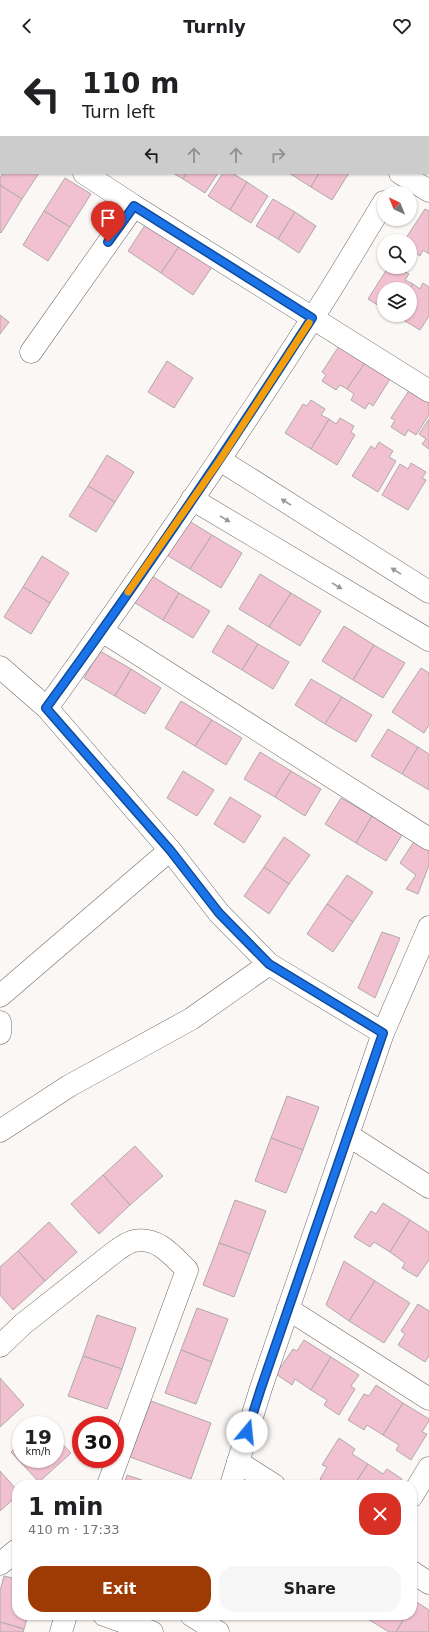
<!DOCTYPE html>
<html lang="en">
<head>
<meta charset="utf-8">
<style>
  body { margin:0; font-family:"DejaVu Sans",sans-serif; background:#f6f6f6; color:#202124; height:100vh; display:flex; flex-direction:column; font-size:15px; white-space:nowrap }
  * { box-sizing:border-box; margin:0 }
  p { font-size:13px; color:#757577 }
  .icon { flex:none; width:22px; height:22px; fill:none; stroke:currentColor; stroke-width:2; stroke-linecap:round; stroke-linejoin:round }
  .map { position:relative; flex:1; overflow:hidden }
  .side { position:absolute; left:12px; top:1428px; width:405px; height:140px; display:flex; flex-direction:column; background:#fff; border-radius:16px; box-shadow:0 1px 3px #0004 }
  .side>* { flex:none }
  .banner { position:absolute; left:0px; top:0px; width:429px; height:122px; box-shadow:0 1px 3px #0004; background:#fff; color:#202124; overflow:hidden }
  .needle { width:26px; rotate:317deg }
  .controls { position:absolute; left:377px; top:134px; display:grid; gap:8px }
  .controls a { display:grid; place-items:center; width:40px; height:40px; border-radius:50%; background:#fff; box-shadow:0 1px 3px #0004; font-size:20px }
  .speed { position:absolute; left:12px; top:1364px; display:flex; gap:8px; font-size:20px; font-weight:700; text-align:center }
  .speed>* { display:grid; place-content:center; width:52px; height:52px; border-radius:50%; background:#fff; box-shadow:0 1px 3px #0004; line-height:1 }
  .speed small { font-size:10px; font-weight:400 }
  .speed .limit { border:6px solid #d22; background:#fff; color:#111 }
  .pin { position:absolute; display:grid; place-items:center; width:34px; height:34px; color:#fff; margin:-41px -17px; border-radius:50% 50% 50% 0; rotate:-45deg; box-shadow:0 0 4px #0007 }
  .pin .icon { rotate:45deg }
  .me { position:absolute; width:44px; margin:-22px; rotate:17deg; stroke-linejoin:round; filter:drop-shadow(0 0 3px #0008) }
  .turn { display:flex; align-items:center; gap:14px; height:84px; padding:0 16px; font-size:18px }
  .turn .icon { width:52px; height:52px; stroke-width:2.5 }
  .turn b { display:block; font-size:28px; line-height:34px }
  .lanes { display:flex; align-items:center; height:38px; padding:0 16px; background:#0003; justify-content:center; gap:20px; direction:ltr }
  .lanes .off { opacity:.35 }
  .round { display:grid; place-items:center; flex:none; width:42px; height:42px; border-radius:16px; background:#f6f6f6 }
  .summary { display:flex; align-items:center; justify-content:space-between; height:68px; padding:0 16px }
  h1 { font-size:24px; font-weight:600; line-height:30px }
  .primary-button { display:flex; gap:8px; margin-top:auto; padding:8px 16px }
  .primary-button a { flex:1; height:46px; border-radius:16px; background:#9e3a04; color:#fff; font-size:16px; font-weight:600; line-height:46px; text-align:center }
  .primary-button a+a { background:#f6f6f6; color:#202124 }
  header { display:flex; justify-content:space-between; align-items:center; height:52px; padding:0 16px; background:#fff; font-size:18px; font-weight:600 }
  .map>svg:first-child { display:block }
  .building { fill:#f2c1d1; stroke:#afaaab }
  .lines { fill:none; stroke-linecap:round; stroke-linejoin:round }
  .minor-casing { stroke:#6f6c69; stroke-width:23 }
  .minor { stroke:#fff; stroke-width:22 }
  .oneway { fill:#989896 }
  .route-casing { stroke:#114b97; stroke-width:10 }
  .route { stroke:#1a73e8; stroke-width:7 }
  .slow { stroke:#f59e0b; stroke-width:7 }
</style>
</head>
<body>
<header><svg class="icon" aria-label="back" viewBox="0 0 24 24"><path d="M15 5l-7 7 7 7"/></svg>Turnly<svg class="icon" aria-label="heart" viewBox="0 0 24 24"><path d="M12 20l-8-8c-3-5 5-10 8-4 3-6 11-1 8 4z"/></svg></header>
<div class="map">
<svg width="429" height="1580" viewBox="0 0 429 1580">
  <rect width="100%" height="100%" fill="#fbf7f4"/>
  <!-- building -->
  <g class="building">
    <polygon points="0,0 30,0 1,1 1,12"/>
    <polygon points="102,0 132,0 101,1"/>
    <polygon points="132,0 158,0 160,1 132,1"/>
    <polygon points="299,0 329,0 299,1"/>
    <polygon points="395,0 426,0 395,1"/>
    <polygon points="3,121 39,121 22,147 0,133 0,126"/>
    <polygon points="173,121 187,121 183,127"/>
    <polygon points="187,121 218,121 205,141 183,127"/>
    <polygon points="223,121 232,121 247,130 230,158 208,144"/>
    <polygon points="289,121 319,121 311,135"/>
    <polygon points="319,121 349,121 332,148 311,135"/>
    <polygon points="65,126 91,142 70,175 44,159"/>
    <polygon points="247,130 268,144 251,171 230,158"/>
    <polygon points="0,133 22,147 1,181 0,180"/>
    <polygon points="273,147 295,160 278,187 256,174"/>
    <polygon points="425,157 429,159 429,202 423,198 420,204 410,197 410,189 406,186"/>
    <polygon points="44,159 70,175 48,209 23,193"/>
    <polygon points="295,160 316,174 299,201 278,187"/>
    <polygon points="149,167 182,190 161,221 128,199"/>
    <polygon points="182,190 214,212 193,243 161,221"/>
    <polygon points="393,215 397,215 409,222 405,228 413,232 410,237 384,237 384,257 368,247 387,217 391,220"/>
    <polygon points="423,231 429,235 429,264 420,278 395,263 410,263 410,237 413,232 420,237"/>
    <polygon points="0,263 9,270 0,282"/>
    <polygon points="341,291 367,308 347,337 340,333 336,338 322,329 326,323 322,320"/>
    <polygon points="367,308 392,324 373,354 369,351 365,357 351,348 354,342 347,337"/>
    <polygon points="167,309 193,326 174,356 148,340"/>
    <polygon points="410,337 429,349 429,363 416,383 408,378 405,384 391,375 395,368 391,366"/>
    <polygon points="311,348 325,357 321,363 329,367 311,397 285,381 303,352 307,354"/>
    <polygon points="340,366 354,374 351,380 355,383 337,413 311,397 329,367 336,372"/>
    <polygon points="429,367 429,397 422,392 426,387 419,382"/>
    <polygon points="379,390 393,399 389,405 396,409 378,440 352,424 371,394 375,397"/>
    <polygon points="107,403 134,420 115,450 88,434"/>
    <polygon points="411,411 426,420 422,426 426,428 408,458 382,443 400,412 408,417"/>
    <polygon points="88,434 115,450 96,480 69,464"/>
    <polygon points="181,464 212,483 190,517 160,499"/>
    <polygon points="212,483 242,501 221,536 190,517"/>
    <polygon points="42,504 69,521 50,551 23,535"/>
    <polygon points="149,522 179,541 163,568 132,549"/>
    <polygon points="260,522 291,541 269,575 239,557"/>
    <polygon points="23,535 50,551 31,582 4,565"/>
    <polygon points="179,541 210,559 193,586 163,568"/>
    <polygon points="291,541 321,559 300,594 269,575"/>
    <polygon points="228,573 258,592 242,618 212,600"/>
    <polygon points="344,574 374,593 353,628 322,609"/>
    <polygon points="258,592 289,610 273,637 242,618"/>
    <polygon points="374,593 405,611 383,646 353,628"/>
    <polygon points="100,599 131,617 115,644 84,626"/>
    <polygon points="421,616 429,621 429,673 424,681 392,660"/>
    <polygon points="131,617 161,636 145,662 115,644"/>
    <polygon points="311,627 342,645 325,672 295,653"/>
    <polygon points="342,645 372,663 356,690 325,672"/>
    <polygon points="181,649 212,668 195,694 165,676"/>
    <polygon points="212,668 242,686 226,713 195,694"/>
    <polygon points="388,677 418,695 402,722 371,704"/>
    <polygon points="418,695 429,702 429,738 402,722"/>
    <polygon points="260,700 291,719 275,745 244,727"/>
    <polygon points="183,719 214,738 197,764 167,746"/>
    <polygon points="291,719 321,737 305,764 275,745"/>
    <polygon points="230,745 261,764 244,791 214,772"/>
    <polygon points="341,746 372,764 356,791 325,772"/>
    <polygon points="372,764 402,783 386,809 356,791"/>
    <polygon points="284,785 310,803 289,832 264,815"/>
    <polygon points="415,788 429,798 429,813 418,842 406,837 416,823 400,811"/>
    <polygon points="264,815 289,832 269,862 244,844"/>
    <polygon points="347,823 373,840 353,870 327,852"/>
    <polygon points="327,852 353,870 333,900 307,882"/>
    <polygon points="382,880 400,886 375,946 358,936"/>
    <polygon points="287,1044 319,1055 303,1098 271,1086"/>
    <polygon points="271,1086 303,1098 286,1141 255,1129"/>
    <polygon points="135,1094 163,1124 130,1153 103,1123"/>
    <polygon points="103,1123 130,1153 99,1182 71,1152"/>
    <polygon points="235,1148 266,1159 250,1202 219,1191"/>
    <polygon points="383,1151 410,1168 390,1200 374,1190 370,1195 354,1185 371,1159 376,1162"/>
    <polygon points="410,1168 429,1180 429,1208 417,1225 402,1216 405,1211 390,1200"/>
    <polygon points="49,1170 77,1200 45,1229 18,1199"/>
    <polygon points="219,1191 250,1202 234,1245 203,1233"/>
    <polygon points="18,1199 45,1229 13,1258 0,1243 0,1215"/>
    <polygon points="344,1209 375,1229 349,1269 326,1253"/>
    <polygon points="375,1229 410,1251 384,1291 349,1269"/>
    <polygon points="418,1252 429,1259 429,1304 425,1310 398,1293 405,1282 401,1279"/>
    <polygon points="197,1256 228,1267 212,1310 181,1298"/>
    <polygon points="97,1263 136,1276 122,1317 83,1304"/>
    <polygon points="304,1288 331,1305 311,1338 295,1327 292,1333 276,1322 293,1297 297,1299"/>
    <polygon points="181,1298 212,1310 196,1352 165,1341"/>
    <polygon points="83,1304 122,1317 107,1357 68,1344"/>
    <polygon points="331,1305 359,1323 351,1334 355,1337 339,1363 324,1353 327,1348 311,1338"/>
    <polygon points="0,1326 24,1353 0,1375"/>
    <polygon points="376,1333 403,1351 383,1383 367,1373 364,1378 348,1368 364,1342 369,1344"/>
    <polygon points="151,1349 211,1371 191,1427 130,1405"/>
    <polygon points="403,1351 429,1367 429,1369 422,1380 427,1382 411,1408 396,1398 399,1393 383,1383"/>
    <polygon points="55,1384 71,1401 39,1430 11,1400 21,1391 21,1407 55,1407"/>
    <polygon points="339,1386 355,1397 352,1402 368,1412 354,1433 329,1433 320,1427 327,1415 322,1413"/>
    <polygon points="368,1412 383,1422 387,1417 402,1427 398,1433 354,1433"/>
    <polygon points="0,1419 17,1438 17,1444 0,1459"/>
    <polygon points="127,1423 156,1433 124,1433"/>
    <polygon points="4,1524 17,1527 17,1563 28,1563 24,1577 0,1570 0,1539"/>
    <polygon points="415,1549 429,1558 429,1580 396,1580 406,1563 412,1563 412,1553"/>
    <polygon points="364,1563 406,1563 396,1580 389,1580 363,1564"/>
    <polygon points="0,1570 24,1577 23,1580 0,1580"/>
  </g>
  <g class="lines">
    <defs>
      <g id="minor">
        <polyline points="203,0 204,1"/>
        <polyline points="0,65 1,66"/>
        <polyline points="428,78 429,76"/>
        <polyline points="0,106 1,104"/>
        <polyline points="84,121 134,154 429,339"/>
        <polyline points="400,121 429,139"/>
        <polyline points="31,300 134,154"/>
        <polyline points="220,408 429,540"/>
        <polyline points="192,447 429,588"/>
        <polyline points="102,579 429,787"/>
        <polyline points="0,615 47,656 170,798 219,861 269,912 383,981 261,1336 231,1433"/>
        <path d="M47,656C138,529 227,399 312,267C337,229 360,189 384,150"/>
        <polyline points="0,944 170,798"/>
        <polyline points="0,970 0,981"/>
        <polyline points="383,981 429,875"/>
        <polyline points="0,1079 69,1034 191,967 269,912"/>
        <polyline points="348,1083 429,1135"/>
        <polyline points="288,1257 429,1347"/>
        <path d="M0,1294L23,1272L117,1198C122,1195 128,1190 134,1189C157,1184 172,1203 187,1218L108,1433"/>
        <polyline points="238,1410 274,1433"/>
        <polyline points="412,1444 429,1416"/>
        <polyline points="0,1512 17,1498"/>
        <polyline points="412,1520 429,1531"/>
        <polyline points="104,1563 152,1580"/>
        <polyline points="191,1563 218,1580"/>
        <polyline points="61,1580 66,1563"/>
      </g>
    </defs>
    <!-- minor casing -->
    <use href="#minor" class="minor-casing"/>
    <!-- minor -->
    <use href="#minor" class="minor"/>
  </g>
  <!-- one-way arrows -->
  <defs><path id="oneway-solid" d="M-6-.8H1V-3.2L6.5 0L1 3.2V.8H-6Z"/></defs>
  <g class="oneway">
    <use href="#oneway-solid" transform="translate(286 450) rotate(-148)"/>
    <use href="#oneway-solid" transform="translate(225 467) rotate(31)"/>
    <use href="#oneway-solid" transform="translate(396 519) rotate(-148)"/>
    <use href="#oneway-solid" transform="translate(337 534) rotate(31)"/>
  </g>
  <g class="lines">
    <defs>
      <path id="route" d="M108,190L134,154L312,266C227,398 139,529 46,656L170,798L219,861L269,912L383,981L261,1336L247,1380"/>
    </defs>
    <!-- route casing -->
    <use href="#route" class="route-casing"/>
    <!-- route -->
    <use href="#route" class="route"/>
    <!-- slow -->
    <polyline class="slow" points="128,540 220,408 309,271"/>
  </g>
</svg>
<div class="controls">
<a><svg class="needle" viewBox="-14 -14 28 28"><path d="M0-13l5 13h-10z" fill="#e53935"/><path d="M0 13l5-13h-10z" fill="#757577"/></svg></a>
<a><svg class="icon" aria-label="search" viewBox="0 0 24 24"><circle cx="10" cy="10" r="6"/><path d="M15 15l6 6"/></svg></a>
<a><svg class="icon" aria-label="layers" viewBox="0 0 24 24"><path d="M12 4l9 5-9 5-9-5zM3 14l9 5 9-5"/></svg></a>
</div>
<div class="speed"><div>19<small>km/h</small></div><div class="limit">30</div></div>
<div class="pin" style="left:108px;top:190px;background:#d93025"><svg class="icon" aria-label="arrive" viewBox="0 0 24 24"><path d="M6 21V4h12l-3 4 3 4H6"/></svg></div>
<svg class="me" style="left:247px;top:1380px" viewBox="-20 -20 40 40"><circle r="19" fill="#fff"/><path d="M0-13L10 11 0 6-10 11z" fill="#1a73e8"/></svg>
<div class="banner">
<div class="turn"><svg class="icon" aria-label="left" viewBox="0 0 24 24"><path d="M17 20v-9H6M10 6l-5 5 5 5"/></svg><div><b>110 m</b>Turn left</div></div>
<div class="lanes"><svg class="icon" aria-label="left" viewBox="0 0 24 24"><path d="M17 20v-9H6M10 6l-5 5 5 5"/></svg><svg class="icon off" aria-label="ahead" viewBox="0 0 24 24"><path d="M12 20V5M6 11l6-6 6 6"/></svg><svg class="icon off" aria-label="ahead" viewBox="0 0 24 24"><path d="M12 20V5M6 11l6-6 6 6"/></svg><svg class="icon off" aria-label="right" viewBox="0 0 24 24"><path d="M7 20v-9h11M14 6l5 5-5 5"/></svg></div>
</div>
<section class="side">
<div class="summary"><div><h1>1 min</h1><p>410 m · 17:33</p></div><a class="round" style="background:#d93025;color:#fff"><svg class="icon" aria-label="close" viewBox="0 0 24 24"><path d="M6 6l12 12M18 6L6 18"/></svg></a></div>
<div class="primary-button"><a>Exit</a><a>Share</a></div>
</section>
</div>
</body>
</html>
